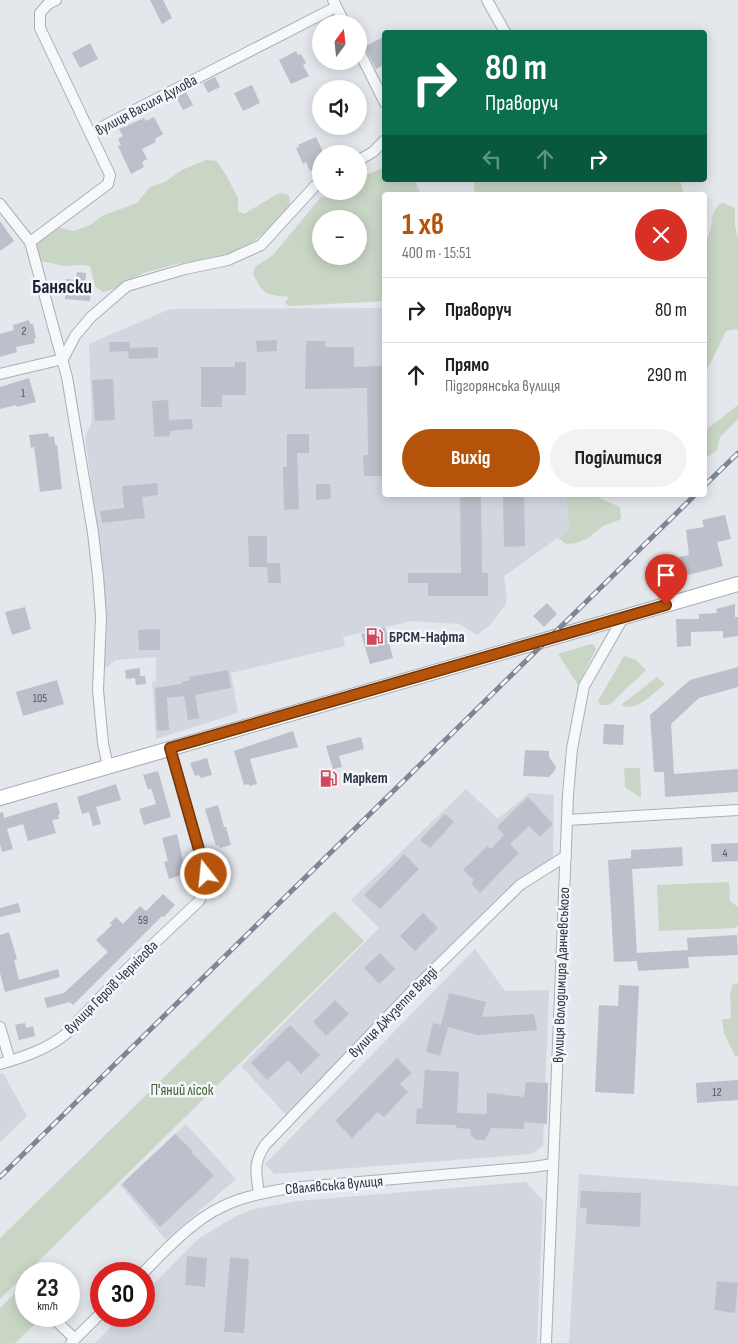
<!DOCTYPE html>
<html lang="uk">
<head>
<meta charset="utf-8">
<style>
  body { margin:0; font-family:"Sofia Sans Condensed",sans-serif; background:#f2f2f2; color:#202124; height:100vh; display:flex; flex-direction:column; font-size:19px; white-space:nowrap }
  * { box-sizing:border-box; margin:0 }
  p { font-size:16px; color:#757577 }
  .icon { flex:none; width:28px; height:28px; fill:none; stroke:currentColor; stroke-width:2; stroke-linecap:round; stroke-linejoin:round }
  .map { position:relative; flex:1; overflow:hidden }
  .details { position:absolute; left:382px; top:192px; width:325px; height:305px; display:flex; flex-direction:column; background:#fff; border-radius:5px; box-shadow:0 2px 12px #0003 }
  .details>* { flex:none }
  .guide { position:absolute; left:382px; top:30px; width:325px; height:152px; border-radius:5px; box-shadow:0 2px 12px #0003; background:#0b6e4f; color:#fff; overflow:hidden }
  .needle { width:32px; rotate:15deg }
  .tools { position:absolute; left:312px; top:15px; display:grid; gap:10px }
  .tools a { display:grid; place-items:center; width:55px; height:55px; border-radius:50%; background:#fff; box-shadow:0 2px 12px #0003; font-size:25px }
  .speed { position:absolute; left:15px; top:1262px; display:flex; gap:10px; font-size:25px; font-weight:700; text-align:center }
  .speed>* { display:grid; place-content:center; width:65px; height:65px; border-radius:50%; background:#fff; box-shadow:0 2px 12px #0003; line-height:1 }
  .speed small { font-size:12px; font-weight:400 }
  .speed .limit { border:8px solid #d22; background:#fff; color:#111 }
  .pin { position:absolute; display:grid; place-items:center; width:42px; height:42px; color:#fff; margin:-51px -21px; border-radius:50% 50% 50% 0; rotate:-45deg; box-shadow:0 0 5px #0007 }
  .pin .icon { rotate:45deg }
  .me { position:absolute; width:55px; margin:-28px; rotate:344deg; stroke-linejoin:round; filter:drop-shadow(0 0 4px #0008) }
  .turn { display:flex; align-items:center; gap:18px; height:105px; padding:0 20px; font-size:22px }
  .turn .icon { width:65px; height:65px; stroke-width:2.5 }
  .turn b { display:block; font-size:35px; line-height:42px }
  .lanes { display:flex; align-items:center; height:48px; padding:0 20px; background:#0003; justify-content:center; gap:25px; direction:ltr }
  .lanes .off { opacity:.35 }
  .round { display:grid; place-items:center; flex:none; width:52px; height:52px; border-radius:26px; background:#f2f2f2 }
  .headline { display:flex; align-items:center; justify-content:space-between; height:85px; padding:0 20px }
  h1 { font-size:30px; font-weight:700; line-height:38px; color:#b45309 }
  .cta { display:flex; gap:10px; margin-top:auto; padding:10px 20px }
  .cta a { flex:1; height:58px; border-radius:30px; background:#b45309; color:#fff; font-size:20px; font-weight:700; line-height:58px; text-align:center }
  .cta a+a { background:#f2f2f2; color:#202124 }
  ul { padding:0; list-style:none }
  li { display:flex; align-items:center; gap:15px; height:65px; padding:0 20px; border-top:1px solid #e0e0e0 }
  li div { flex:1 }
  li b { display:block; font-size:19px }
  li em { font-style:normal }
  .map>svg:first-child { display:block }
  .built { fill:#d2d6de }
  .green { fill:#c9d6c5; fill-rule:evenodd }
  .building { fill:#bbc0ca }
  .lines { fill:none; stroke-linecap:round; stroke-linejoin:round }
  .minor-casing { stroke:#a9aeb7; stroke-width:12 }
  .major-casing { stroke:#a3abb8; stroke-width:16 }
  .minor { stroke:#f7f8fa; stroke-width:10 }
  .major { stroke:#fff; stroke-width:14 }
  .rail-casing { stroke:#7d8696; stroke-width:5 }
  .rail { stroke:#f4f6f9; stroke-width:3; stroke-dasharray:9; stroke-linecap:butt }
  .route-casing { stroke:#753606; stroke-width:12 }
  .route { stroke:#b45309; stroke-width:9 }
  .labels { text-anchor:middle; stroke-width:5; stroke-linejoin:round; paint-order:stroke }
  .number-label { font-size:12px; fill:#4f5766 }
  .street-label { font-size:15px; fill:#2b3445; stroke:#f4f6f9 }
  .poi-label { font-size:15px; font-weight:bold; fill:#2b3445; stroke:#f4f6f9; text-anchor:start }
  .park-label { font-size:15px; fill:#3f6138; stroke:#f4f6f9 }
  .district-label { font-size:20px; font-weight:bold; fill:#1d2536; stroke:#f4f6f9 }
</style>
</head>
<body>
<div class="map">
<svg width="738" height="1343" viewBox="0 0 738 1343">
  <rect width="100%" height="100%" fill="#e4e7ec"/>
  <!-- built -->
  <g class="built">
    <polygon points="385,308 385,495 566,495 569,530 504,576 507,596 506,604 490,625 477,635 459,624 412,621 343,637 345,646 231,673 238,713 156,739 152,682 156,681 156,657 116,660 104,669 106,618 102,562 85,437 92,422 89,344 170,309"/>
    <polygon points="466,789 498,819 529,793 554,795 553,860 519,879 287,1116 241,1066 379,928 351,900"/>
    <polygon points="475,949 505,991 549,990 543,1146 531,1154 274,1174 265,1164"/>
    <polygon points="3,1073 27,1116 0,1142 0,1074"/>
    <polygon points="186,1124 236,1179 166,1240 120,1185"/>
    <polygon points="579,1174 738,1186 738,1343 569,1343"/>
    <polygon points="526,1182 543,1201 537,1343 95,1343 122,1316 144,1316 144,1294 198,1239 236,1216 254,1209 298,1201"/>
  </g>
  <!-- green -->
  <g class="green">
    <polygon points="206,160 217,161 226,175 238,198 238,211 244,214 279,193 289,195 291,206 275,225 246,247 213,259 176,264 144,273 116,288 103,292 95,286 90,266 81,265 64,266 41,261 36,244 45,234 60,228 74,231 90,225 102,216 137,203 150,187 165,182 182,170"/>
    <path d="M385,167V180H415L421,195H385V301L288,306L285,302L289,297C266,295 263,295 253,274L255,267L273,255L321,197L327,198L339,191H359V178ZM321,219H359V256H321Z"/>
    <polygon points="474,180 680,180 684,195 477,195 474,190"/>
    <path d="M724,203L735,208V226L738,239V329L726,331L705,374V241C716,226 707,219 719,204Z"/>
    <polygon points="738,405 738,419 720,437 717,450 705,459 705,429 707,429"/>
    <polygon points="566,495 598,495 599,498 620,507 621,518 619,520 603,526 588,538 577,543 566,544 558,538 569,530"/>
    <polygon points="591,644 594,645 596,649 578,685 558,654"/>
    <polygon points="624,656 636,660 646,670 609,705 601,705 598,701"/>
    <path d="M657,677L665,684C652,694 638,712 621,705Z"/>
    <polygon points="624,768 640,768 641,798 625,787"/>
    <polygon points="729,882 730,901 738,907 738,926 735,928 659,931 657,885"/>
    <polygon points="334,911 364,941 0,1299 0,1238"/>
    <polygon points="738,983 738,1056 735,1056 724,1033 722,1019 731,1019 730,993 733,984"/>
    <polygon points="26,1283 26,1316 44,1316 15,1343 0,1343 0,1308"/>
  </g>
  <!-- building -->
  <g class="building">
    <polygon points="150,0 163,0 172,18 162,24"/>
    <polygon points="385,36 385,64 376,69 364,47"/>
    <polygon points="90,43 98,59 80,68 72,53"/>
    <polygon points="296,51 298,55 301,54 306,63 303,65 309,76 291,84 279,60"/>
    <polygon points="215,77 220,87 208,93 203,83"/>
    <polygon points="252,85 260,103 243,111 234,93"/>
    <polygon points="186,92 193,105 183,110 176,97"/>
    <polygon points="154,117 163,134 155,139 156,142 142,149 147,159 142,162 144,167 131,174 118,146 121,145 118,139 123,136 119,129 144,118 146,121"/>
    <polygon points="316,137 324,154 321,154 321,165 310,171 306,162 303,164 296,148 299,147 298,145"/>
    <polygon points="0,221 14,241 0,251"/>
    <polygon points="77,272 86,273 85,287 91,287 90,301 65,299 66,279 76,280"/>
    <polygon points="29,320 30,324 33,324 36,338 34,338 35,343 16,347 17,352 0,357 0,334 14,330 13,325"/>
    <polygon points="277,340 277,351 257,352 256,341"/>
    <polygon points="306,341 325,341 325,347 354,347 354,367 385,366 385,476 364,476 363,455 368,455 367,388 305,389"/>
    <polygon points="109,342 129,342 130,348 158,347 158,358 129,359 128,351 110,352"/>
    <polygon points="235,362 246,362 246,395 222,395 222,407 201,407 201,367 235,367"/>
    <polygon points="29,378 36,402 17,407 16,405 0,409 0,387"/>
    <polygon points="113,379 115,420 95,421 92,380"/>
    <polygon points="168,400 169,420 192,419 193,429 170,431 170,436 154,437 152,401"/>
    <polygon points="48,433 49,437 54,436 55,445 57,445 62,489 40,492 34,447 31,448 29,435"/>
    <polygon points="287,434 309,434 309,453 297,453 299,509 284,510 283,467 287,467"/>
    <polygon points="157,483 158,495 142,497 145,518 102,523 100,511 124,508 122,486"/>
    <polygon points="316,484 330,484 331,499 316,500"/>
    <polygon points="460,495 481,496 482,573 488,573 488,596 428,596 428,583 408,583 408,573 461,573"/>
    <polygon points="503,495 524,495 525,546 504,547"/>
    <polygon points="725,515 731,539 717,542 723,566 684,576 679,557 689,555 686,530 704,527 702,520"/>
    <polygon points="248,536 267,536 267,567 249,567"/>
    <polygon points="267,563 280,563 281,583 268,583"/>
    <polygon points="547,603 557,614 544,627 533,616"/>
    <polygon points="735,604 735,617 738,617 738,636 723,638 723,631 691,632 691,646 677,647 676,619 699,619 699,614 717,613 716,609"/>
    <polygon points="25,607 31,629 12,635 5,612"/>
    <polygon points="385,627 393,658 370,664 361,634"/>
    <polygon points="160,629 160,650 139,650 138,630"/>
    <polygon points="738,667 738,687 699,698 671,724 674,774 738,769 738,792 665,797 664,772 654,772 650,715 690,680"/>
    <polygon points="140,668 140,676 145,676 146,684 136,685 135,678 126,679 125,670"/>
    <polygon points="228,670 231,688 195,695 199,718 188,720 184,696 167,698 169,730 157,731 155,688 182,684 182,682 190,680 189,677"/>
    <polygon points="57,680 64,704 23,716 16,692"/>
    <polygon points="604,724 624,725 623,745 603,744"/>
    <polygon points="293,731 298,747 250,759 257,784 249,786 249,784 244,785 234,751"/>
    <polygon points="361,737 364,749 339,756 342,767 333,769 326,746"/>
    <polygon points="525,750 549,751 549,757 556,767 555,770 549,777 523,776"/>
    <polygon points="207,758 212,775 201,778 199,775 195,776 190,763"/>
    <polygon points="333,769 336,784 325,787 321,772"/>
    <polygon points="158,771 171,817 144,825 139,809 156,804 151,788 148,790 143,775"/>
    <polygon points="116,784 121,800 96,807 101,824 93,826 89,812 82,814 77,797"/>
    <polygon points="528,797 553,824 540,837 529,826 510,844 519,853 480,893 471,883 474,880 463,870 487,846 491,849 504,835 497,827"/>
    <polygon points="57,802 60,814 58,815 59,819 52,820 56,833 28,841 23,824 7,829 13,849 2,852 0,844 0,813 3,812 4,818"/>
    <polygon points="218,805 224,827 226,827 231,845 220,848 219,845 216,846 205,809"/>
    <polygon points="445,814 454,822 430,848 420,840"/>
    <polygon points="177,834 186,873 169,879 164,862 168,861 162,838"/>
    <polygon points="738,843 738,861 712,862 711,844"/>
    <polygon points="682,847 683,866 632,869 637,953 688,950 687,938 737,935 738,955 688,957 689,968 638,971 637,961 614,962 608,860 631,858 631,850"/>
    <polygon points="404,854 419,869 380,909 364,895"/>
    <polygon points="163,894 175,905 164,917 162,916 73,1005 70,1002 47,1008 44,998 64,993 108,952 96,940 112,925 110,923 116,917 123,924 140,906 146,911"/>
    <polygon points="18,903 21,912 0,917 0,908"/>
    <polygon points="423,913 438,928 415,951 400,936"/>
    <polygon points="9,932 17,959 14,960 19,980 58,969 60,977 5,992 0,973 0,935"/>
    <polygon points="380,953 395,969 379,984 364,968"/>
    <polygon points="619,985 639,986 634,1094 595,1092 599,1005 618,1006"/>
    <polygon points="449,993 486,1002 482,1017 534,1014 537,1030 477,1035 448,1027 440,1056 426,1052 433,1023 441,1025"/>
    <polygon points="335,1000 349,1014 326,1036 313,1022"/>
    <polygon points="25,1023 26,1028 33,1026 35,1036 19,1040 15,1025"/>
    <polygon points="290,1025 320,1055 301,1074 288,1060 267,1080 251,1063"/>
    <polygon points="397,1058 412,1073 400,1084 408,1092 384,1117 378,1112 352,1138 335,1121"/>
    <polygon points="425,1070 459,1072 457,1113 487,1114 487,1093 524,1097 526,1082 548,1083 547,1124 524,1122 524,1129 491,1128 485,1140 477,1140 471,1136 470,1129 457,1128 456,1125 416,1124 417,1108 422,1109"/>
    <polygon points="738,1080 738,1100 697,1103 696,1083"/>
    <polygon points="175,1134 193,1151 192,1153 214,1176 160,1227 122,1184"/>
    <polygon points="581,1191 641,1193 640,1227 586,1224 587,1208 580,1208"/>
    <polygon points="187,1256 207,1258 205,1287 185,1285"/>
    <polygon points="230,1257 249,1259 244,1333 224,1332"/>
    <polygon points="717,1281 738,1283 735,1313 714,1310"/>
  </g>
  <g class="lines">
    <defs>
      <g id="minor">
        <polyline points="56,0 48,4 40,13 40,28 90,133"/>
        <polyline points="333,0 345,24"/>
        <polyline points="487,0 505,32"/>
        <polyline points="359,51 385,103"/>
        <polyline points="359,160 373,152 385,140"/>
        <polyline points="0,204 30,242 67,377 93,533 98,576 101,617 98,690 103,743 108,767"/>
        <polyline points="30,242 108,184 110,175 90,133 336,7"/>
        <polyline points="0,374 63,359 75,336 91,317 127,286 185,269 228,260 261,245 315,186 321,182"/>
        <polyline points="567,820 738,810"/>
        <polyline points="0,1027 10,1061"/>
        <path d="M0,1064C24,1057 48,1049 67,1033L127,969L199,901C204,892 207,885 206,875L170,748"/>
        <path d="M259,1193C256,1173 253,1163 265,1145L416,987L520,885L566,856"/>
        <path d="M142,1274C170,1245 199,1213 238,1200C255,1194 273,1191 290,1188L533,1167L553,1164"/>
        <polyline points="51,1316 75,1339"/>
        <polyline points="71,1343 101,1313"/>
        <polyline points="546,1343 568,795 572,749 584,686 623,618"/>
      </g>
      <polyline id="major" points="0,798 738,584"/>
    </defs>
    <!-- minor casing -->
    <use href="#minor" class="minor-casing"/>
    <!-- major casing -->
    <use href="#major" class="major-casing"/>
    <!-- minor -->
    <use href="#minor" class="minor"/>
    <!-- major -->
    <use href="#major" class="major"/>
    <defs>
      <g id="rail">
        <polyline points="705,485 738,453"/>
        <polyline points="0,1177 695,495"/>
      </g>
    </defs>
    <!-- rail casing -->
    <use href="#rail" class="rail-casing"/>
    <!-- rail -->
    <use href="#rail" class="rail"/>
  </g>
  <g class="lines">
    <defs>
      <polyline id="route" points="206,874 170,748 666,605"/>
    </defs>
    <!-- route casing -->
    <use href="#route" class="route-casing"/>
    <!-- route -->
    <use href="#route" class="route"/>
  </g>
  <!-- icons -->
  <defs>
    <symbol id="fuel-bare" viewBox="-9 -9 18 18"><path d="M-5.5-6h7V0h2V4h1.3V-2.5L3-4.5l.8-.8L6-3V5H2.5V1h-1V6h-7ZM-4.2-4.7v3.2H.2V-4.7Z" fill="#d1495b" stroke="#f4f6f9" stroke-width="2.5" paint-order="stroke"/></symbol>
  </defs>
  <g fill-rule="evenodd">
    <use href="#fuel-bare" x="362" y="624" width="25" height="25"/>
    <use href="#fuel-bare" x="316" y="766" width="25" height="25"/>
  </g>
  <g class="labels">
    <!-- number labels -->
    <g class="number-label">
      <text x="24" y="335">2</text>
      <text x="23" y="397">1</text>
      <text x="40" y="702">105</text>
      <text x="725" y="857">4</text>
      <text x="143" y="924">59</text>
      <text x="717" y="1096">12</text>
    </g>
    <!-- street labels -->
    <g class="street-label">
      <text transform="translate(146 105) rotate(-28)" y="5">вулиця Василя Дулова</text>
      <text transform="translate(561 975) rotate(-88)" y="5">вулиця Володимира Данчевського</text>
      <text transform="translate(111 987) rotate(-45)" y="5">вулиця Героїв Чернігова</text>
      <text transform="translate(393 1012) rotate(-46)" y="5">вулиця Джузеппе Верді</text>
      <text transform="translate(334 1185) rotate(-5)" y="5">Свалявська вулиця</text>
    </g>
    <!-- poi labels -->
    <g class="poi-label">
      <text x="389" y="642">БРСМ-Нафта</text>
      <text x="343" y="783">Маркет</text>
    </g>
    <!-- park labels -->
    <g class="park-label">
      <text x="182" y="1095">П'яний лісок</text>
    </g>
    <!-- district labels -->
    <g class="district-label">
      <text x="62" y="293">Баняски</text>
    </g>
  </g>
</svg>
<div class="tools">
<a><svg class="needle" viewBox="-14 -14 28 28"><path d="M0-13l5 13h-10z" fill="#e53935"/><path d="M0 13l5-13h-10z" fill="#757577"/></svg></a>
<a><svg class="icon" aria-label="sound" viewBox="0 0 24 24"><path d="M4 9h4l5-4v14l-5-4H4zM17 9q2 3 0 6"/></svg></a>
<a>+</a>
<a>−</a>
</div>
<div class="speed"><div>23<small>km/h</small></div><div class="limit">30</div></div>
<div class="pin" style="left:666px;top:605px;background:#d93025"><svg class="icon" aria-label="arrive" viewBox="0 0 24 24"><path d="M6 21V4h12l-3 4 3 4H6"/></svg></div>
<svg class="me" style="left:206px;top:874px" viewBox="-20 -20 40 40"><circle r="17" fill="#b45309" stroke="#fff" stroke-width="3"/><path d="M0-11L8 9 0 5-8 9z" fill="#fff"/></svg>
<div class="guide">
<div class="turn"><svg class="icon" aria-label="right" viewBox="0 0 24 24"><path d="M7 20v-9h11M14 6l5 5-5 5"/></svg><div><b>80 m</b>Праворуч</div></div>
<div class="lanes"><svg class="icon off" aria-label="left" viewBox="0 0 24 24"><path d="M17 20v-9H6M10 6l-5 5 5 5"/></svg><svg class="icon off" aria-label="ahead" viewBox="0 0 24 24"><path d="M12 20V5M6 11l6-6 6 6"/></svg><svg class="icon" aria-label="right" viewBox="0 0 24 24"><path d="M7 20v-9h11M14 6l5 5-5 5"/></svg></div>
</div>
<section class="details">
<div class="headline"><div><h1>1 хв</h1><p>400 m · 15:51</p></div><a class="round" style="background:#d93025;color:#fff"><svg class="icon" aria-label="close" viewBox="0 0 24 24"><path d="M6 6l12 12M18 6L6 18"/></svg></a></div>
<ul>
<li><svg class="icon" aria-label="right" viewBox="0 0 24 24"><path d="M7 20v-9h11M14 6l5 5-5 5"/></svg><div><b>Праворуч</b></div><em>80 m</em></li>
<li><svg class="icon" aria-label="ahead" viewBox="0 0 24 24"><path d="M12 20V5M6 11l6-6 6 6"/></svg><div><b>Прямо</b><p>Підгорянська вулиця</p></div><em>290 m</em></li>
</ul>
<div class="cta"><a>Вихід</a><a>Поділитися</a></div>
</section>
</div>
</body>
</html>
